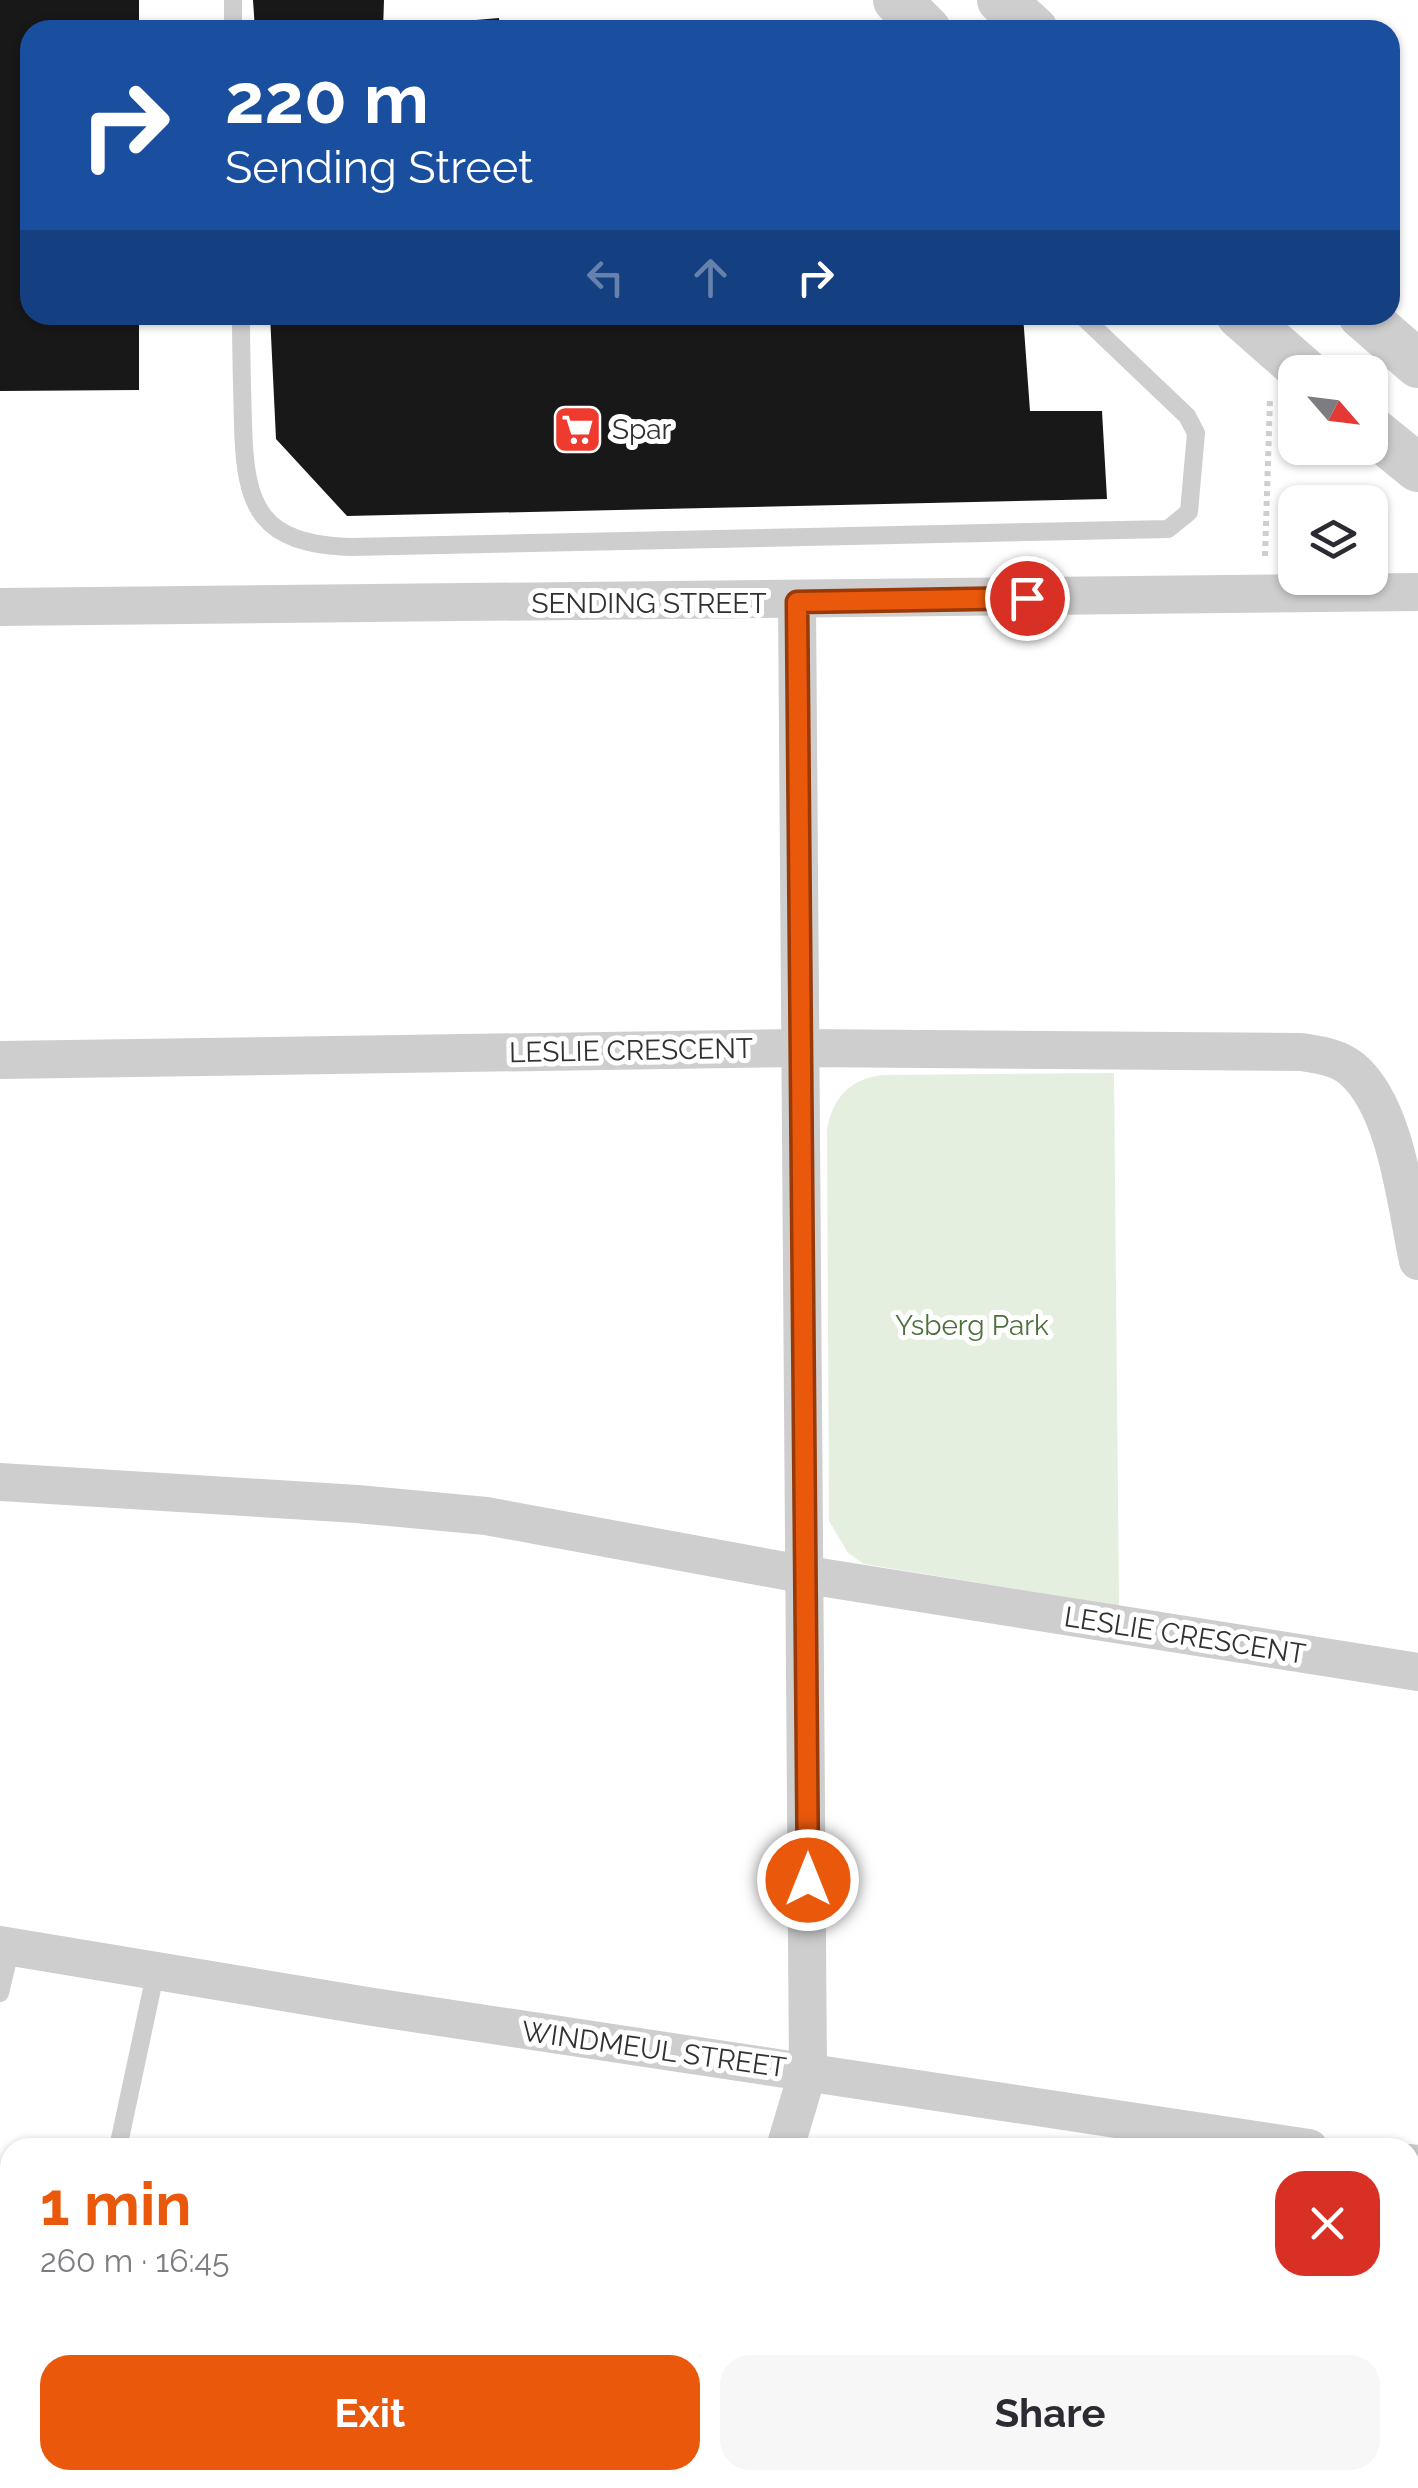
<!DOCTYPE html>
<html lang="en">
<head>
<meta charset="utf-8">
<style>
  body { margin:0; font-family:Raleway,sans-serif; background:#f7f7f7; color:#2b2b33; height:100vh; display:flex; flex-direction:column; font-size:38px; white-space:nowrap }
  * { box-sizing:border-box; margin:0 }
  p { font-size:32px; color:#7c7c81 }
  .icon { flex:none; width:55px; height:55px; fill:none; stroke:currentColor; stroke-width:2; stroke-linecap:round; stroke-linejoin:round }
  .map { position:relative; flex:1; overflow:hidden }
  .side { position:absolute; left:0px; top:2138px; width:1420px; height:352px; display:flex; flex-direction:column; background:#fff; border-radius:30px 30px 0 0; box-shadow:0 2px 8px #0004 }
  .side>* { flex:none }
  .guide { position:absolute; left:20px; top:20px; width:1380px; height:305px; border-radius:30px; box-shadow:0 2px 8px #0004; background:#1a4fa0; color:#fff; overflow:hidden }
  .needle { width:65px; rotate:118deg }
  .tools { position:absolute; left:1278px; top:355px; display:grid; gap:20px }
  .tools a { display:grid; place-items:center; width:110px; height:110px; border-radius:20px; background:#fff; box-shadow:0 2px 8px #0004; font-size:50px }
  .pin { position:absolute; display:grid; place-items:center; width:85px; height:85px; color:#fff; margin:-42px; border:5px solid #fff; border-radius:50%; box-shadow:0 2px 10px #0007 }
  .me { position:absolute; width:110px; margin:-55px; rotate:0deg; stroke-linejoin:round; filter:drop-shadow(0 0 8px #0008) }
  .turn { display:flex; align-items:center; gap:35px; height:210px; padding:0 40px; font-size:45px }
  .turn .icon { width:130px; height:130px; stroke-width:2.5 }
  .turn b { display:block; font-size:70px; line-height:85px }
  .lanes { display:flex; align-items:center; height:95px; padding:0 40px; background:#0003; justify-content:center; gap:50px; direction:ltr }
  .lanes .off { opacity:.35 }
  .round { display:grid; place-items:center; flex:none; width:105px; height:105px; border-radius:30px; background:#f7f7f7 }
  .head { display:flex; align-items:center; justify-content:space-between; height:170px; padding:0 40px }
  h1 { font-size:60px; font-weight:700; line-height:75px; color:#ea580c }
  .button { display:flex; gap:20px; margin-top:auto; padding:20px 40px }
  .button a { flex:1; height:115px; border-radius:30px; background:#ea580c; color:#fff; font-size:40px; font-weight:700; line-height:115px; text-align:center }
  .button a+a { background:#f7f7f7; color:#2b2b33 }
  .map>svg:first-child { display:block }
  .green { fill:#e5efdf }
  .building { fill:#181818 }
  .lines { fill:none; stroke-linecap:round; stroke-linejoin:round }
  .path { stroke:#cecece; stroke-width:6; stroke-dasharray:5 5; stroke-linecap:butt }
  .service { stroke:#cecece; stroke-width:18 }
  .minor { stroke:#cecece; stroke-width:38 }
  .tertiary { stroke:#cecece; stroke-width:48 }
  .route-casing { stroke:#983908; stroke-width:25 }
  .route { stroke:#ea580c; stroke-width:18 }
  .labels { text-anchor:middle; stroke-width:10; stroke-linejoin:round; paint-order:stroke }
  .poi-label { font-size:28px; fill:#313131; stroke:#fff; text-anchor:start }
  .street-label { font-size:28px; fill:#313131; stroke:#fff }
  .park-label { font-size:28px; fill:#4d703c; stroke:#fff }
</style>
</head>
<body>
<div class="map">
<svg width="1418" height="2488" viewBox="0 0 1418 2488">
  <rect width="100%" height="100%" fill="#fff"/>
  <!-- green -->
  <path class="green" d="M1114,1073L1119,1606L864,1564L848,1553L829,1521L827,1129C833,1097 850,1079 882,1075Z"/>
  <!-- building -->
  <g class="building">
    <polygon points="0,0 139,0 139,30 30,30 30,315 139,315 139,390 0,391"/>
    <polygon points="253,0 384,0 383,30 255,30"/>
    <polygon points="499,18 500,30 395,30 395,27"/>
    <polygon points="270,315 1023,315 1030,411 1102,411 1107,499 347,516 276,439"/>
  </g>
  <g class="lines">
    <!-- path -->
    <polyline class="path" points="1265,556 1270,399"/>
    <!-- service -->
    <g class="service">
      <polyline points="233,0 233,30"/>
      <path d="M241,315C241,351 242,387 243,424C245,509 260,544 352,547L1168,529L1189,512L1196,433L1187,416L1081,315"/>
      <polyline points="0,1993 11,1947"/>
      <polyline points="118,2148 156,1970"/>
      <polyline points="0,2272 10,2275"/>
    </g>
    <!-- minor -->
    <g class="minor">
      <polyline points="0,607 1418,592"/>
      <path d="M0,1060L801,1048L1301,1052C1319,1055 1338,1057 1352,1069C1397,1107 1406,1206 1418,1261"/>
      <polyline points="0,1482 357,1504 486,1516 807,1575 1418,1672"/>
      <polyline points="0,1945 373,2007 1309,2148"/>
      <polyline points="785,2148 808,2071 797,602"/>
      <polyline points="1410,2163 1418,2164"/>
      <polyline points="0,2342 10,2345"/>
      <polyline points="554,2480 586,2488"/>
      <polyline points="682,2488 684,2480"/>
    </g>
    <!-- tertiary -->
    <g class="tertiary">
      <polyline points="897,0 927,30"/>
      <polyline points="1001,0 1034,30"/>
      <polyline points="1240,315 1305,372"/>
      <polyline points="1362,315 1418,364"/>
      <polyline points="1370,429 1418,468"/>
    </g>
  </g>
  <g class="lines">
    <defs>
      <polyline id="route" points="808,1880 797,602 1027,598"/>
    </defs>
    <!-- route casing -->
    <use href="#route" class="route-casing"/>
    <!-- route -->
    <use href="#route" class="route"/>
  </g>
  <!-- icons -->
  <defs>
    <symbol id="supermarket-square" viewBox="-11 -11 22 22"><rect x="-9" y="-9" width="18" height="18" rx="4" fill="#ee3b2e" stroke="#fff"/><path d="M-6-5.5h2.5l.6 2H6L4.5 2H-2.5L-4.4-4H-6ZM-1.5 3.2a1.3 1.3 0 1 0 .1 0ZM3 3.2a1.3 1.3 0 1 0 .1 0Z" fill="#fff"/></symbol>
  </defs>
  <g fill-rule="evenodd">
    <use href="#supermarket-square" x="550" y="402" width="55" height="55"/>
  </g>
  <g class="labels">
    <!-- poi labels -->
    <g class="poi-label">
      <text x="612" y="439">Spar</text>
    </g>
    <!-- street labels -->
    <g class="street-label">
      <text x="649" y="613">SENDING STREET</text>
      <text transform="translate(631 1050) rotate(-1)" y="10">LESLIE CRESCENT</text>
      <text transform="translate(1185 1635) rotate(9)" y="10">LESLIE CRESCENT</text>
      <text transform="translate(654 2049) rotate(8)" y="10">WINDMEUL STREET</text>
    </g>
    <!-- park labels -->
    <g class="park-label">
      <text x="972" y="1335">Ysberg Park</text>
    </g>
  </g>
</svg>
<div class="tools">
<a><svg class="needle" viewBox="-14 -14 28 28"><path d="M0-13l5 13h-10z" fill="#e53935"/><path d="M0 13l5-13h-10z" fill="#7c7c81"/></svg></a>
<a><svg class="icon" aria-label="layers" viewBox="0 0 24 24"><path d="M12 4l9 5-9 5-9-5zM3 14l9 5 9-5"/></svg></a>
</div>
<div class="pin" style="left:1027px;top:598px;background:#d93025"><svg class="icon" aria-label="arrive" viewBox="0 0 24 24"><path d="M6 21V4h12l-3 4 3 4H6"/></svg></div>
<svg class="me" style="left:808px;top:1880px" viewBox="-20 -20 40 40"><circle r="17" fill="#ea580c" stroke="#fff" stroke-width="3"/><path d="M0-11L8 9 0 5-8 9z" fill="#fff"/></svg>
<div class="guide">
<div class="turn"><svg class="icon" aria-label="right" viewBox="0 0 24 24"><path d="M7 20v-9h11M14 6l5 5-5 5"/></svg><div><b>220 m</b>Sending Street</div></div>
<div class="lanes"><svg class="icon off" aria-label="left" viewBox="0 0 24 24"><path d="M17 20v-9H6M10 6l-5 5 5 5"/></svg><svg class="icon off" aria-label="ahead" viewBox="0 0 24 24"><path d="M12 20V5M6 11l6-6 6 6"/></svg><svg class="icon" aria-label="right" viewBox="0 0 24 24"><path d="M7 20v-9h11M14 6l5 5-5 5"/></svg></div>
</div>
<section class="side">
<div class="head"><div><h1>1 min</h1><p>260 m · 16:45</p></div><a class="round" style="background:#d93025;color:#fff"><svg class="icon" aria-label="close" viewBox="0 0 24 24"><path d="M6 6l12 12M18 6L6 18"/></svg></a></div>
<div class="button"><a>Exit</a><a>Share</a></div>
</section>
</div>
</body>
</html>
